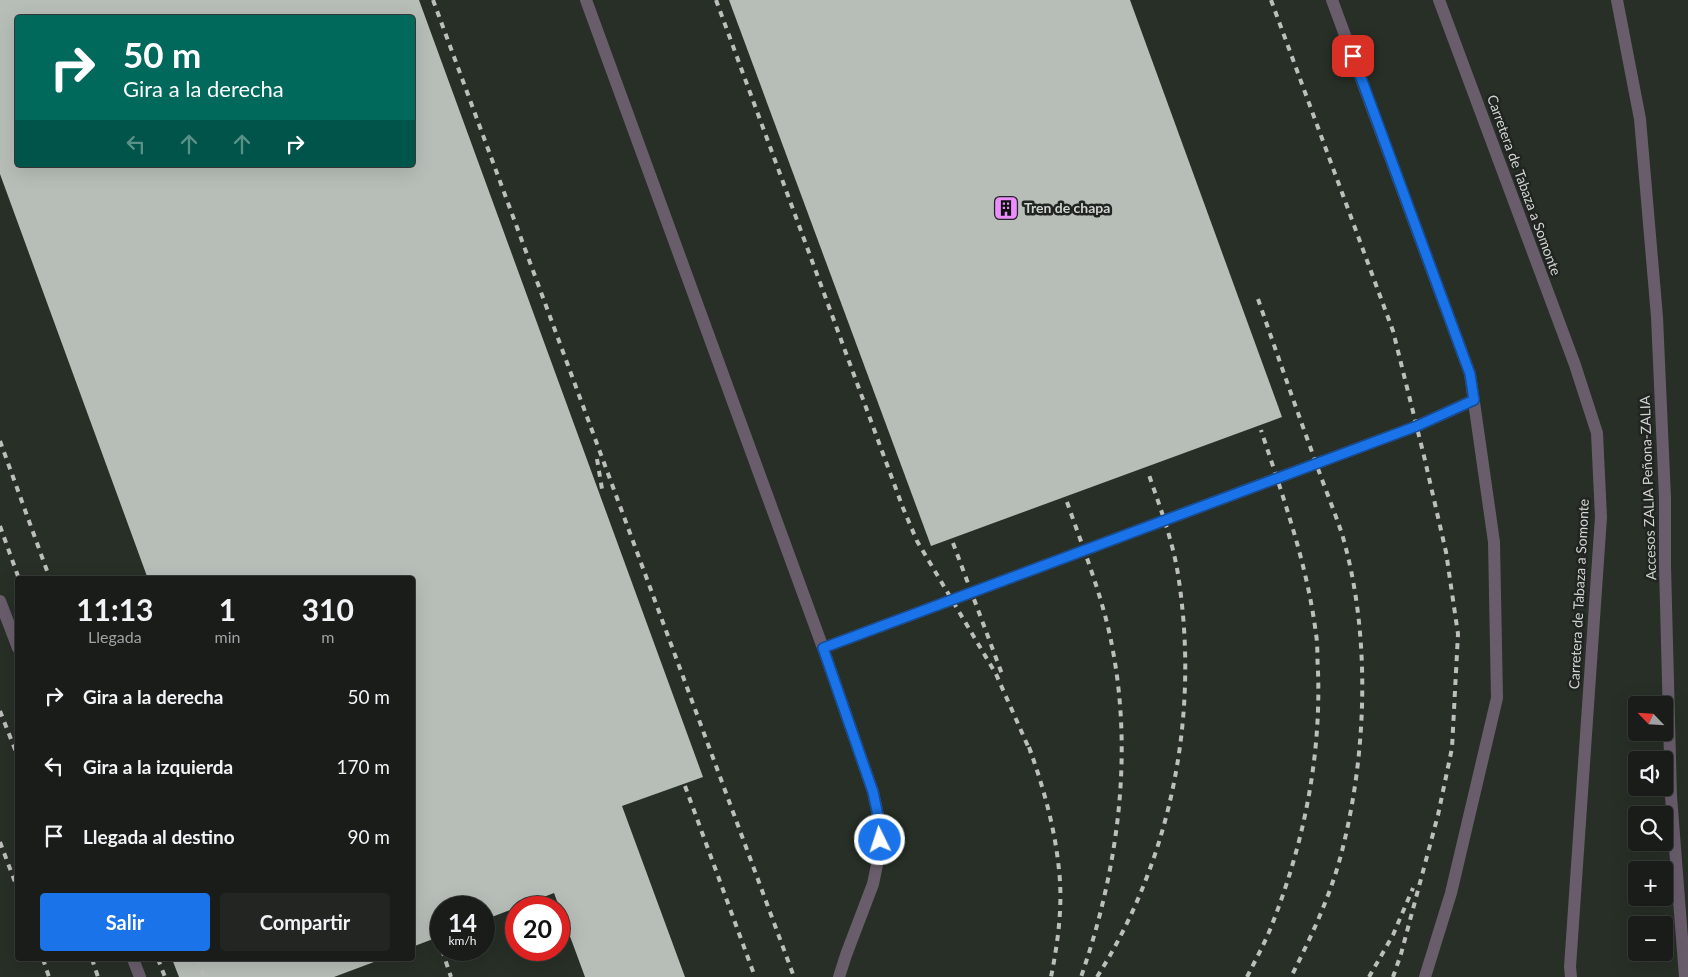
<!DOCTYPE html>
<html lang="es">
<head>
<meta charset="utf-8">
<style>
  body { margin:0; font-family:Lato,sans-serif; background:#222522; color:#f1f3f6; height:100vh; display:flex; flex-direction:column; font-size:19px; white-space:nowrap }
  * { box-sizing:border-box; margin:0 }
  p { font-size:16px; color:#9fa1a2 }
  .icon { flex:none; width:28px; height:28px; fill:none; stroke:currentColor; stroke-width:2; stroke-linecap:round; stroke-linejoin:round }
  .map { position:relative; flex:1; overflow:hidden }
  .side { position:absolute; left:15px; top:576px; width:400px; height:385px; display:flex; flex-direction:column; background:#191c19; border-radius:5px; box-shadow:0 5px 20px #0002,0 0 0 1px #373a38 }
  .side>* { flex:none }
  .banner { position:absolute; left:15px; top:15px; width:400px; height:152px; border-radius:5px; box-shadow:0 5px 20px #0002,0 0 0 1px #373a38; background:#00695c; color:#fff; overflow:hidden }
  .needle { width:32px; rotate:295deg }
  .tools { position:absolute; left:1628px; top:696px; display:grid; gap:10px }
  .tools a { display:grid; place-items:center; width:45px; height:45px; border-radius:5px; background:#191c19; box-shadow:0 5px 20px #0002,0 0 0 1px #373a38; font-size:25px }
  .speed { position:absolute; left:430px; top:896px; display:flex; gap:10px; font-size:25px; font-weight:700; text-align:center }
  .speed>* { display:grid; place-content:center; width:65px; height:65px; border-radius:50%; background:#191c19; box-shadow:0 5px 20px #0002,0 0 0 1px #373a38; line-height:1 }
  .speed small { font-size:12px; font-weight:400 }
  .speed .limit { border:8px solid #d22; background:#fff; color:#111 }
  .pin { position:absolute; display:grid; place-items:center; width:42px; height:42px; color:#fff; margin:-21px; border-radius:10px; box-shadow:0 2px 8px #0006 }
  .me { position:absolute; width:55px; margin:-28px; rotate:356deg; stroke-linejoin:round; filter:drop-shadow(0 0 4px #0008) }
  .turn { display:flex; align-items:center; gap:18px; height:105px; padding:0 25px; font-size:22px }
  .turn .icon { width:65px; height:65px; stroke-width:2.5 }
  .turn b { display:block; font-size:35px; line-height:42px }
  .lanes { display:flex; align-items:center; height:48px; padding:0 25px; background:#0003; justify-content:center; gap:25px; direction:ltr }
  .lanes .off { opacity:.35 }
  .eta { display:flex; justify-content:space-evenly; align-items:center; height:85px; text-align:center }
  .eta b { font-size:30px; font-weight:700; line-height:35px }
  .button { display:flex; gap:10px; margin-top:auto; padding:10px 25px }
  .button a { flex:1; height:58px; border-radius:5px; background:#1a73e8; color:#fff; font-size:20px; font-weight:700; line-height:58px; text-align:center }
  .button a+a { background:#222522; color:#f1f3f6 }
  ul { padding:0; list-style:none }
  li { display:flex; align-items:center; gap:15px; height:70px; padding:0 25px }
  li div { flex:1 }
  li b { display:block; font-size:19px }
  li em { font-style:normal }
  .map>svg:first-child { display:block }
  .built { fill:#272f26; fill-rule:evenodd }
  .building { fill:#b7bdb7; fill-rule:evenodd }
  .lines { fill:none; stroke-linecap:round; stroke-linejoin:round }
  .minor { stroke:#695d6b; stroke-width:12 }
  .rail { stroke:#bcbfbc; stroke-width:4; stroke-dasharray:6 6; stroke-linecap:butt }
  .route-casing { stroke:#114b97; stroke-width:12 }
  .route { stroke:#1a73e8; stroke-width:9 }
  .labels { text-anchor:middle; stroke-width:5; stroke-linejoin:round; paint-order:stroke }
  .street-label { font-size:14px; fill:#d1d4d1; stroke:#212521 }
  .poi-label { font-size:14px; font-weight:bold; fill:#d1d4d1; stroke:#212521; text-anchor:start }
</style>
</head>
<body>
<div class="map">
<svg width="1688" height="977" viewBox="0 0 1688 977">
  <rect width="100%" height="100%" fill="#212521"/>
  <!-- built -->
  <path class="built" d="M0,0H1688V977H0ZM18,18H412V165H18ZM18,579H412V959H18ZM1636,705H1664V732H1636ZM1636,760H1664V788H1636ZM1636,815H1664V842H1636ZM1636,870H1664V898H1636ZM441,908H484V950H441ZM516,908H559V950H516ZM1636,925H1664V952H1636Z"/>
  <!-- building -->
  <g class="building">
    <path d="M0,0H419L703,777L622,806L685,977H585L554,893L484,920V908H441V936L412,947V579H148L0,174ZM18,18H412V165H18Z"/>
    <polygon points="729,0 1130,0 1282,417 931,546"/>
    <polygon points="172,959 382,959 334,977 179,977"/>
  </g>
  <g class="lines">
    <!-- minor -->
    <g class="minor">
      <polyline points="586,0 823,648 873,792 880,825 879,855 873,884 846,955 839,977"/>
      <polyline points="1332,0 1470,374 1494,542 1497,698 1451,893 1425,977"/>
      <polyline points="1439,0 1575,365 1597,433 1601,517 1570,967 1571,977"/>
      <polyline points="1617,0 1640,119 1657,317 1665,498 1665,566 1671,796 1685,977"/>
      <polyline points="0,601 18,648"/>
      <polyline points="823,648 1417,426 1474,400"/>
      <polyline points="133,959 140,977"/>
    </g>
    <!-- rail -->
    <g class="rail">
      <polyline points="433,0 794,977"/>
      <polyline points="716,0 903,508 917,541 996,674 1031,753"/>
      <polyline points="1271,0 1393,331 1424,456 1446,552 1458,634 1452,748 1438,815 1401,954 1393,977"/>
      <path d="M1258,299C1277,354 1296,408 1316,463C1324,486 1334,510 1342,534C1371,633 1367,752 1342,851C1331,895 1311,937 1291,977"/>
      <polyline points="0,441 50,579"/>
      <polyline points="597,459 602,489"/>
      <path d="M1067,502C1084,551 1104,600 1113,651C1133,760 1117,873 1081,977"/>
      <polyline points="0,526 19,579"/>
      <polyline points="953,543 1002,674"/>
      <polyline points="0,711 18,757"/>
      <path d="M1029,747C1043,786 1055,828 1059,870C1063,905 1058,942 1051,977"/>
      <polyline points="685,786 755,977"/>
      <polyline points="0,842 18,890"/>
      <polyline points="442,950 451,977"/>
      <polyline points="43,959 49,977"/>
      <polyline points="92,959 98,977"/>
      <polyline points="158,959 165,977"/>
      <polyline points="197,959 204,977"/>
      <path d="M1097,977C1171,860 1199,717 1179,581C1174,544 1161,510 1149,475"/>
      <path d="M1247,977C1256,959 1266,941 1273,922C1304,842 1321,757 1318,671C1317,659 1318,646 1316,634C1307,563 1283,497 1261,430"/>
      <polyline points="1369,977 1393,935 1413,888"/>
    </g>
  </g>
  <g class="lines">
    <defs>
      <polyline id="route" points="880,840 880,825 873,792 823,648 1417,426 1474,400 1470,374 1353,56"/>
    </defs>
    <!-- route casing -->
    <use href="#route" class="route-casing"/>
    <!-- route -->
    <use href="#route" class="route"/>
  </g>
  <!-- icons -->
  <defs>
    <symbol id="building-square" viewBox="-11 -11 22 22"><rect x="-9" y="-9" width="18" height="18" rx="4" fill="#eb8dfc" stroke="#212521"/><path d="M-4-6H4V6H1V3H-1V6H-4ZM-2.5-4.3h1.7v1.8h-1.7ZM.8-4.3h1.7v1.8H.8ZM-2.5-1h1.7V.8h-1.7ZM.8-1h1.7V.8H.8Z" fill="#111"/></symbol>
  </defs>
  <g fill-rule="evenodd">
    <use href="#building-square" x="992" y="194" width="28" height="28"/>
  </g>
  <g class="labels">
    <!-- street labels -->
    <g class="street-label">
      <text transform="translate(1524 185) rotate(70)" y="5">Carretera de Tabaza a Somonte</text>
      <text transform="translate(1648 488) rotate(-92)" y="5">Accesos ZALIA Peñona-ZALIA</text>
      <text transform="translate(1579 594) rotate(-87)" y="5">Carretera de Tabaza a Somonte</text>
    </g>
    <!-- poi labels -->
    <g class="poi-label">
      <text x="1024" y="213">Tren de chapa</text>
    </g>
  </g>
</svg>
<div class="tools">
<a><svg class="needle" viewBox="-14 -14 28 28"><path d="M0-13l5 13h-10z" fill="#e53935"/><path d="M0 13l5-13h-10z" fill="#9fa1a2"/></svg></a>
<a><svg class="icon" aria-label="sound" viewBox="0 0 24 24"><path d="M4 9h4l5-4v14l-5-4H4zM17 9q2 3 0 6"/></svg></a>
<a><svg class="icon" aria-label="search" viewBox="0 0 24 24"><circle cx="10" cy="10" r="6"/><path d="M15 15l6 6"/></svg></a>
<a>+</a>
<a>−</a>
</div>
<div class="speed"><div>14<small>km/h</small></div><div class="limit">20</div></div>
<div class="pin" style="left:1353px;top:56px;background:#d93025"><svg class="icon" aria-label="arrive" viewBox="0 0 24 24"><path d="M6 21V4h12l-3 4 3 4H6"/></svg></div>
<svg class="me" style="left:880px;top:840px" viewBox="-20 -20 40 40"><circle r="17" fill="#1a73e8" stroke="#fff" stroke-width="3"/><path d="M0-11L8 9 0 5-8 9z" fill="#fff"/></svg>
<div class="banner">
<div class="turn"><svg class="icon" aria-label="right" viewBox="0 0 24 24"><path d="M7 20v-9h11M14 6l5 5-5 5"/></svg><div><b>50 m</b>Gira a la derecha</div></div>
<div class="lanes"><svg class="icon off" aria-label="left" viewBox="0 0 24 24"><path d="M17 20v-9H6M10 6l-5 5 5 5"/></svg><svg class="icon off" aria-label="ahead" viewBox="0 0 24 24"><path d="M12 20V5M6 11l6-6 6 6"/></svg><svg class="icon off" aria-label="ahead" viewBox="0 0 24 24"><path d="M12 20V5M6 11l6-6 6 6"/></svg><svg class="icon" aria-label="right" viewBox="0 0 24 24"><path d="M7 20v-9h11M14 6l5 5-5 5"/></svg></div>
</div>
<section class="side">
<div class="eta">
<div><b>11:13</b><p>Llegada</p></div>
<div><b>1</b><p>min</p></div>
<div><b>310</b><p>m</p></div>
</div>
<ul>
<li><svg class="icon" aria-label="right" viewBox="0 0 24 24"><path d="M7 20v-9h11M14 6l5 5-5 5"/></svg><div><b>Gira a la derecha</b></div><em>50 m</em></li>
<li><svg class="icon" aria-label="left" viewBox="0 0 24 24"><path d="M17 20v-9H6M10 6l-5 5 5 5"/></svg><div><b>Gira a la izquierda</b></div><em>170 m</em></li>
<li><svg class="icon" aria-label="arrive" viewBox="0 0 24 24"><path d="M6 21V4h12l-3 4 3 4H6"/></svg><div><b>Llegada al destino</b></div><em>90 m</em></li>
</ul>
<div class="button"><a>Salir</a><a>Compartir</a></div>
</section>
</div>
</body>
</html>
